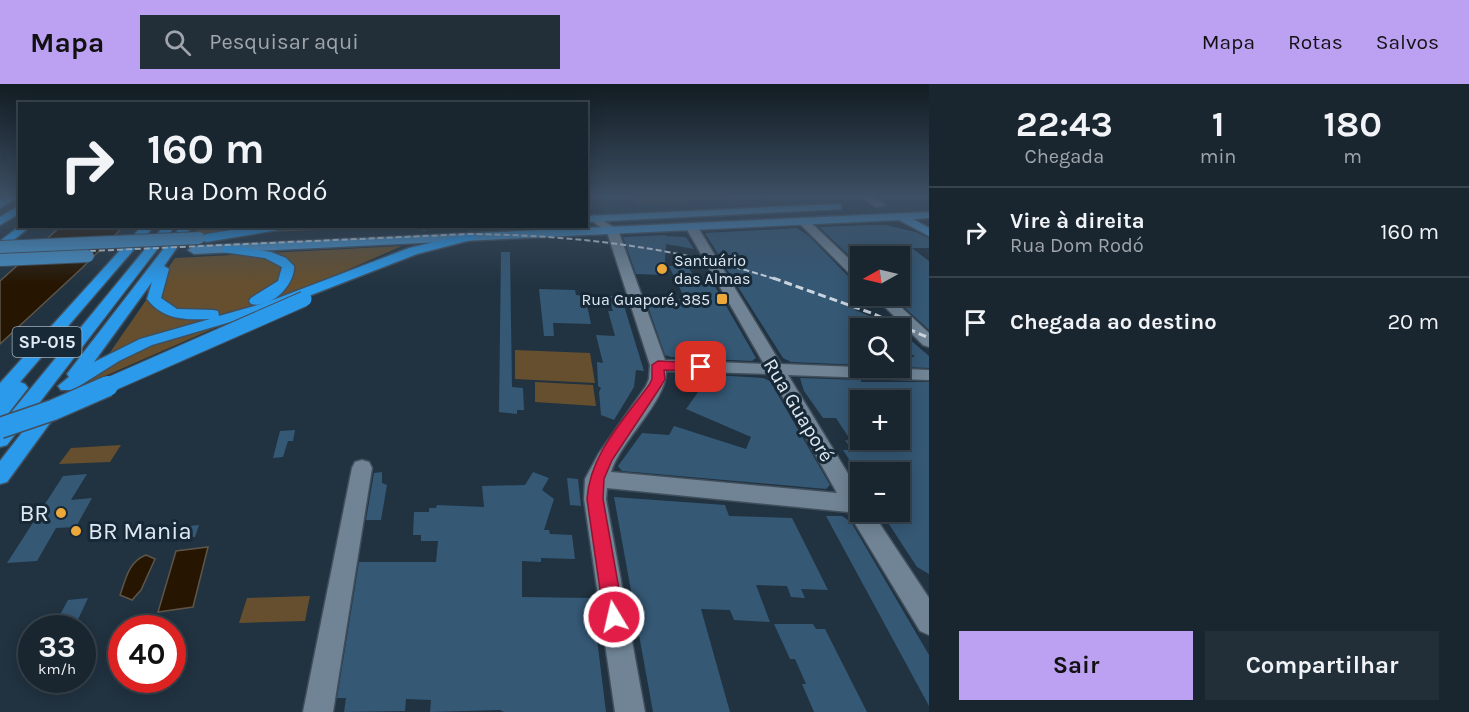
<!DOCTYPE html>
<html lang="pt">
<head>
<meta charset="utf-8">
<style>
  body { margin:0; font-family:Karla,sans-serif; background:#222e38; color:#f1f3f6; height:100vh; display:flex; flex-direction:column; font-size:22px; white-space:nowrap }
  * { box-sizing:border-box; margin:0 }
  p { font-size:20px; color:#9fa5ab }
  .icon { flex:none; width:33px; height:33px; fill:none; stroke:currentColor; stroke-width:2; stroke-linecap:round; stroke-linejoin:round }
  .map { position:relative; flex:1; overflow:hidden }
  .details { display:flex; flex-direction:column; background:#192630; width:540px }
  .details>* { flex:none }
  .guide { position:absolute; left:18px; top:18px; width:570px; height:126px; border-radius:0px; box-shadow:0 3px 15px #0003,0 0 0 2px #37434c; background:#192630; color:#f1f3f6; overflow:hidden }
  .needle { width:39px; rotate:262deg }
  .fabs { position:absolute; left:850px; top:162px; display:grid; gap:12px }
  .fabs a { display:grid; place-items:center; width:60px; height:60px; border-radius:0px; background:#192630; box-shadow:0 3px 15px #0003,0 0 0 2px #37434c; font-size:30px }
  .speed { position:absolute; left:18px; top:531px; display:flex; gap:12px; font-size:30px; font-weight:700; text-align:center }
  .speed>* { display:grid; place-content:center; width:78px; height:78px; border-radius:50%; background:#192630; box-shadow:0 3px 15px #0003,0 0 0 2px #37434c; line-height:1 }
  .speed small { font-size:15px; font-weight:400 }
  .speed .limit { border:9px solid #d22; background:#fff; color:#111 }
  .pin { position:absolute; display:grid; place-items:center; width:51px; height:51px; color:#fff; margin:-26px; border-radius:12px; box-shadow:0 3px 9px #0006 }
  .me { position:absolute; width:66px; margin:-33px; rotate:351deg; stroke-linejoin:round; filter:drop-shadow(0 0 4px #0008) }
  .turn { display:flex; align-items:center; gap:21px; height:126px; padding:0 30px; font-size:27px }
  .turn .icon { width:78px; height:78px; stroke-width:2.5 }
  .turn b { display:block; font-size:42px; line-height:51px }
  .eta { display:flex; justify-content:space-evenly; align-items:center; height:102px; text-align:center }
  .eta b { font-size:36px; font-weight:700; line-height:42px }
  .button { display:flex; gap:12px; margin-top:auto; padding:12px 30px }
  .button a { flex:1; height:69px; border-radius:0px; background:#bca0f2; color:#111; font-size:24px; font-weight:700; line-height:69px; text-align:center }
  .button a+a { background:#222e38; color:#f1f3f6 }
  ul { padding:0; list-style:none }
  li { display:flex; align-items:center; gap:18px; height:90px; padding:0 30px; border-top:2px solid #37434c }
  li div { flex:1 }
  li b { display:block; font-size:22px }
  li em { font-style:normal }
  header { display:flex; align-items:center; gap:36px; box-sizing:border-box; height:84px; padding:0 30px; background:#bca0f2; color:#111 }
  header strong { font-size:28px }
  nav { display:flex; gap:33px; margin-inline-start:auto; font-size:21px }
  .search { width:420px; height:54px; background:#222e38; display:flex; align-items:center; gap:15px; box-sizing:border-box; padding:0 21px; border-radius:0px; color:#9fa5ab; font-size:22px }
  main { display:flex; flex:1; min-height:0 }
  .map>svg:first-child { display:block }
  .green { fill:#654f2e }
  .water { fill:#261500; stroke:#5e5549; stroke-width:1.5 }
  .building { fill:#355875; fill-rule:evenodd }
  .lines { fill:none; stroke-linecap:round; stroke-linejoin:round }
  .minor-casing { stroke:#414f5c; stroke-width:3 }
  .major-casing { stroke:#414f5c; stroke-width:3 }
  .highway-casing { stroke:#414f5c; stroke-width:3 }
  .minor { fill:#708495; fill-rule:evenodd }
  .major { fill:#4791c9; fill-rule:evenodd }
  .highway { fill:#2b9aeb; fill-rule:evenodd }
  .rail-far1 { stroke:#cbd6e0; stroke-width:2; stroke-dasharray:6 3; stroke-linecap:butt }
  .rail { stroke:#cbd6e0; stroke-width:3; stroke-dasharray:8 4; stroke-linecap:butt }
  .major-bridge-casing { stroke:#414f5c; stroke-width:14; stroke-linecap:butt }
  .highway-bridge-far1-casing { stroke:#414f5c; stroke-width:17; stroke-linecap:butt }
  .highway-bridge-casing { stroke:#414f5c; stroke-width:23; stroke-linecap:butt }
  .major-bridge { stroke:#4791c9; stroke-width:12 }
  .highway-bridge-far1 { stroke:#2b9aeb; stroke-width:15 }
  .highway-bridge { stroke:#2b9aeb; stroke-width:20 }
  .route { fill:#e11d48; stroke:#92132f; stroke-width:1.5 }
  .poi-dot { fill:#eca93a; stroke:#172836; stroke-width:2 }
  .labels { text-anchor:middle; stroke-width:6; stroke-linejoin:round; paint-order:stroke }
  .far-poi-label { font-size:16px; fill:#dfe9f3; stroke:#172836; text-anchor:start }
  .shield { fill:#172836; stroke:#a3afba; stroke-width:1.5 }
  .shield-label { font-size:18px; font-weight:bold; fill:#dfe9f3 }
  .street-label { font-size:20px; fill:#dfe9f3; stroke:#172836 }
  .near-poi-label { font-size:24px; fill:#dfe9f3; stroke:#172836; text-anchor:end }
</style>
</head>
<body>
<header>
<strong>Mapa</strong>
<div class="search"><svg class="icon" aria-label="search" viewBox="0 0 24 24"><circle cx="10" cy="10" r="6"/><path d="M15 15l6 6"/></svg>Pesquisar aqui</div>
<nav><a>Mapa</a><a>Rotas</a><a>Salvos</a></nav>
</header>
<main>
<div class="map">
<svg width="929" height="628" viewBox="0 0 929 628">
  <rect width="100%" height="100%" fill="#213240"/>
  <!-- green -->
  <g class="green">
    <polygon points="631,113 731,113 734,115 637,119"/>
    <polygon points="199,142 390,143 193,151"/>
    <polygon points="402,162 89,299 175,174"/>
    <polygon points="515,266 590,269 595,299 515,295"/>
    <polygon points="535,298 593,301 596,322 535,318"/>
    <polygon points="121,361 110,378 59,380 71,364"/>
    <polygon points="310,512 305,537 239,539 247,514"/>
  </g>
  <!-- water -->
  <g class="water">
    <polygon points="50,143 123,143 82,184 0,260 0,197 59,144"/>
    <polygon points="208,463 193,523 158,528 176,467"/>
    <path d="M146,471L155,475L141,506L132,516L120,511C126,495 128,478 146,471Z"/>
  </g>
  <!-- building -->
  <g class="building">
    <polygon points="867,141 886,141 916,148 929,154 929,164 912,164 929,177 929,246 892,212 910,212 900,202 900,172 861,172 861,183 819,143"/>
    <polygon points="797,144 809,152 854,198 861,199 861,212 868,212 875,220 855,226 899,244 861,244 861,281 791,278 783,274 726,184 747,184 748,176 718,170 705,149"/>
    <polygon points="666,151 666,152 686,153 694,165 666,160 664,191 636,190 623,153"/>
    <polygon points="501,168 510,168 512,303 523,304 524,326 517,326 517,330 499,328"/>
    <polygon points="669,182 688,182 697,199 713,199 756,274 752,277 671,273 665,271 646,217 680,218 679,215 685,215"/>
    <polygon points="539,205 575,206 576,211 585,212 591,240 553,239 554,252 544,252"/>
    <polygon points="608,212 621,212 644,287 636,286 634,303 614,336 601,331 599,308 601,304 598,302 597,278 603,279 596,251 615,252 608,227 613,227"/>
    <polygon points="900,247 929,272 929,284 900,283 900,272 915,273 900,259"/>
    <polygon points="698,290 763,294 770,297 830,401 826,405 622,387 618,382 642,349 669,351 674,342 746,365 751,353 686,325 703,301"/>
    <path d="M800,294L861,296V298H929V490L917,483L881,428H900V388H857L843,366H852L845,356L851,357L836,334H823L804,307ZM861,316H900V356H861Z"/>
    <polygon points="295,346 293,357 288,357 283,373 273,374 280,347"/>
    <polygon points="382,388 382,399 387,401 381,436 366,436 374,389"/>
    <polygon points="533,388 549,394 542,406 554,415 544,446 549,446 550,450 572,451 575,475 541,474 541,478 522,477 522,513 592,514 606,628 504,628 500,626 430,628 431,616 406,615 405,627 344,628 346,614 337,614 359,478 436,478 438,457 421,457 421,451 413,451 414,428 429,428 429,424 436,424 437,421 484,423 482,402 525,401"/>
    <polygon points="87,390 71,416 92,414 76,443 56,444 37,477 7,479 63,392"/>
    <polygon points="567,394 578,395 581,422 570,421"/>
    <polygon points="614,413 725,421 729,432 792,434 828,506 801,505 805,514 791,513 787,502 756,501 770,538 734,536 730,526 701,525 730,628 653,628"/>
    <polygon points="826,432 842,432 851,438 929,571 929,622"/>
    <polygon points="199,441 195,453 164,456 169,444"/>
    <polygon points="88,514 75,542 53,544 68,516"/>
    <polygon points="774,540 813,540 816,545 825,545 867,628 814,628 802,600 806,600 795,575 790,575"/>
  </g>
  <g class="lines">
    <defs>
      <g id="minor">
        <polygon points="861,113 874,113 885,121 876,123"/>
        <path d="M594,131L618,146L665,276L764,280L685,142L691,139L697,142L781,280L929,286V296L788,291L861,411V428H872L929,514V551L920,547L848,428L607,404L606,415L645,628H615L584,415L585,395L599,369L646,302L649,295L650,281L607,148L588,134ZM666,287L770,290L837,409L611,388C621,356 667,317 666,287Z"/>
        <polygon points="803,134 807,135 861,186 861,197 856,196 799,139 799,135"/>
        <polygon points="874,212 889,212 929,249 929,263 923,261"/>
        <polygon points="362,376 369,378 372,384 333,628 303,628 352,384 355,378"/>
      </g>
      <g id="major">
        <polygon points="837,120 841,121 841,125 586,138 586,132"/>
        <polygon points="929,128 929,134 913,135 929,144 929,152 899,136 194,170 188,166 194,162"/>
      </g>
      <g id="highway">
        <polygon points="6,113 18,113 0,124 0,117"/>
        <polygon points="20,121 20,129 0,141 0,133"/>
        <polygon points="20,142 31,142 0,167 0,157"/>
        <polygon points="142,142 154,142 20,298 25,300 28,304 7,331 0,333 0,299"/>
        <polygon points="164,142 175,142 7,361 0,363 0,342"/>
        <path d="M181,142H192L164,182L169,185L161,214L177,225L213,226L218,227L219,232L265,219L409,164L471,149L477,153L475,155L417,170L275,225L152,261L119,277L73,306H61L58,302L69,293L67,290L70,286ZM152,198L147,215C163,236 186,236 210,235L140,255L94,278Z"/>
        <polygon points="258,142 289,142 284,145 206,158 200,154 206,150"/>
        <polygon points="414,142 430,142 431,143 425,146"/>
        <path d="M227,161L271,168L286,174L294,182C295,201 271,225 251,220L249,217L251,214L278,197L282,183L265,174L223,168V162Z"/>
        <polygon points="51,318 58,320 60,324 58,328 7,398 0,400 0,377 44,320"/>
      </g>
    </defs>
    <!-- minor casing -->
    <use href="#minor" class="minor-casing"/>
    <!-- major casing -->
    <use href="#major" class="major-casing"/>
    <!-- highway casing -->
    <use href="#highway" class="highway-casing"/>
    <!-- minor -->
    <use href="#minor" class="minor"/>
    <!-- major -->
    <use href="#major" class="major"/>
    <!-- highway -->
    <use href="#highway" class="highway"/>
    <!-- rail-far1 -->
    <path class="rail-far1" d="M0,171L469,150C574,151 677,163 778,196"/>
    <!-- rail -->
    <polyline class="rail" points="773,194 874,230 929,254"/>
    <defs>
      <g id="major-bridge">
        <polyline points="0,163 199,154"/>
        <polyline points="0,176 88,172"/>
      </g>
      <polyline id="highway-bridge-far1" points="104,303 304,215"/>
      <polyline id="highway-bridge" points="0,344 53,326 108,302"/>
    </defs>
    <!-- major-bridge casing -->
    <use href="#major-bridge" class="major-bridge-casing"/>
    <!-- highway-bridge-far1 casing -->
    <use href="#highway-bridge-far1" class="highway-bridge-far1-casing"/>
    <!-- highway-bridge casing -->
    <use href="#highway-bridge" class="highway-bridge-casing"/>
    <!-- major-bridge -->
    <use href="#major-bridge" class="major-bridge"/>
    <!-- highway-bridge-far1 -->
    <use href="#highway-bridge-far1" class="highway-bridge-far1"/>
    <!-- highway-bridge -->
    <use href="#highway-bridge" class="highway-bridge"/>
  </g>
  <!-- sky -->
  <linearGradient id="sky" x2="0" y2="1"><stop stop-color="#121c23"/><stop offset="0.56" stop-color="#3d4f64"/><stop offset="1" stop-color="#3d4f64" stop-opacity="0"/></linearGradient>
  <rect width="929" height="201" fill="url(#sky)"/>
  <!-- route -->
  <path class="route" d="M658,277L701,279L707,283L701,287L664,286L665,295L661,302L612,376L604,395L603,415L624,533L621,540L614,543L607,540L604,533L587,415C590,370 623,337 649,301L652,295V281Z"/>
  <!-- markers -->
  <g class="poi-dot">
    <circle cx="662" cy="185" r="6"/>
    <rect x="716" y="209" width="12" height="12" rx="3"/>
    <circle cx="61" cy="429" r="6"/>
    <circle cx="76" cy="447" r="6"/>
  </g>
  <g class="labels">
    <!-- far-poi labels -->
    <g class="far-poi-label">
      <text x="674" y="182">Santuário<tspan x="674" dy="18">das Almas</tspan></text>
      <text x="710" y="221" text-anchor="end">Rua Guaporé, 385</text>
    </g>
    <!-- shield labels -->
    <rect class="shield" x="12.5" y="243" width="69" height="30" rx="4.5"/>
    <g class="shield-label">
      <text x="47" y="264">SP-015</text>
    </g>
    <!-- street labels -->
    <g class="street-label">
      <text transform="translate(799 326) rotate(59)" y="7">Rua Guaporé</text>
    </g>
    <!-- near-poi labels -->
    <g class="near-poi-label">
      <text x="49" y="437">BR</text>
      <text x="88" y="455" text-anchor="start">BR Mania</text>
    </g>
  </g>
</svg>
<div class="fabs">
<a><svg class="needle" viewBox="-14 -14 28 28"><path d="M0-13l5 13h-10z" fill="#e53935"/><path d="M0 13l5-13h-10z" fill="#9fa5ab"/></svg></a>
<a><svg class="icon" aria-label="search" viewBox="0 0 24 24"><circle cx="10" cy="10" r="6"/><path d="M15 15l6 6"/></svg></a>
<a>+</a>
<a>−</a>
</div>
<div class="speed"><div>33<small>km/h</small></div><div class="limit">40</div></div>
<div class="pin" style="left:701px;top:283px;background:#d93025"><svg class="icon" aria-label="arrive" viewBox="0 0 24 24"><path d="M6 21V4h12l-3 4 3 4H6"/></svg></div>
<svg class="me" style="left:614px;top:533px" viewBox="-20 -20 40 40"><circle r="17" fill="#e11d48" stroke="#fff" stroke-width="3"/><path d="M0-11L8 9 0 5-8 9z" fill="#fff"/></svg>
<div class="guide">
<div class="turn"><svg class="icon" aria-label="right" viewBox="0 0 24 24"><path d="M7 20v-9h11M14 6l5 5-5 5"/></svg><div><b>160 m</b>Rua Dom Rodó</div></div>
</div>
</div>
<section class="details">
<div class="eta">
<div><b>22:43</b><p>Chegada</p></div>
<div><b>1</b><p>min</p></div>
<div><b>180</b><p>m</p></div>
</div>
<ul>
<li><svg class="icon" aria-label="right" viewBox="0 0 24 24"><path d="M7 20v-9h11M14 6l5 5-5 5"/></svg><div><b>Vire à direita</b><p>Rua Dom Rodó</p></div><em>160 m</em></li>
<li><svg class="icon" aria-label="arrive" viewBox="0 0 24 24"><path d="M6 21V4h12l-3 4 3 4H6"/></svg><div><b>Chegada ao destino</b></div><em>20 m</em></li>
</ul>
<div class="button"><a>Sair</a><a>Compartilhar</a></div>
</section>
</main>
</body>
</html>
